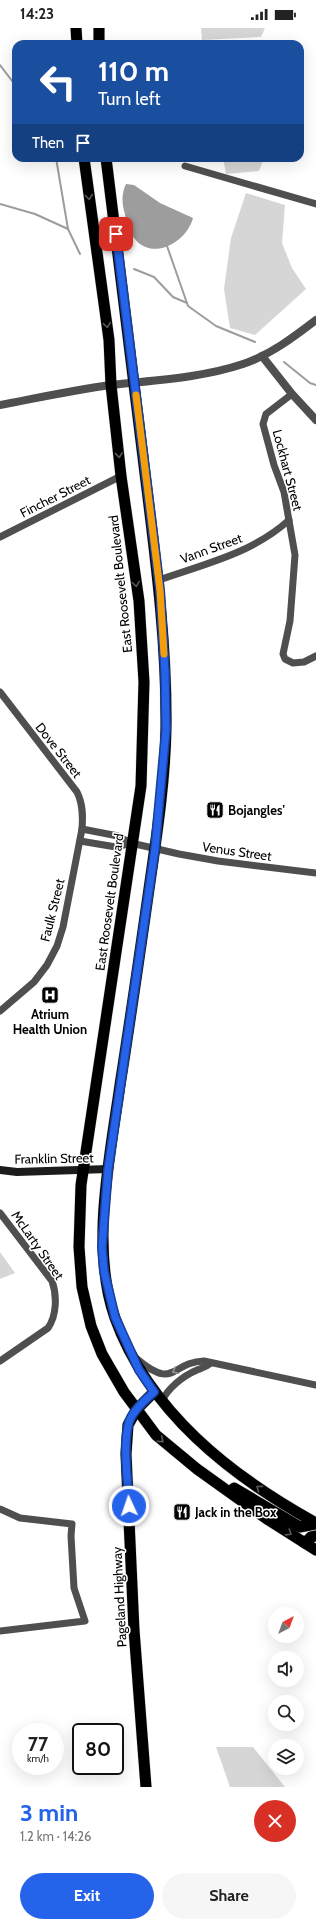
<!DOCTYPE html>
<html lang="en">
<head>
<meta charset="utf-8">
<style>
  body { margin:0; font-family:Cabin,sans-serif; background:#f6f6f6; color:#222; height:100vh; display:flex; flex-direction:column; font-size:15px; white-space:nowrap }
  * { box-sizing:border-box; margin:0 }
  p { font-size:13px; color:#767676 }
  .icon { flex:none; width:22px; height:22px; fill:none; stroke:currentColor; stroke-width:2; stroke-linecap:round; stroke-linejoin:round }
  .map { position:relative; height:1759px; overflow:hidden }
  .side { display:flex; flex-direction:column; background:#fff; flex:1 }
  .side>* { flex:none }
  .banner { position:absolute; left:12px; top:12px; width:292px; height:122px; border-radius:12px; box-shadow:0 4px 16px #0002; background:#1a4fa0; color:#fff; overflow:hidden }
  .needle { width:26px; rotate:41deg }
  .fabs { position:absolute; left:268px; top:1579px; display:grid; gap:8px }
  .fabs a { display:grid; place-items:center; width:36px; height:36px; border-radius:50%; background:#fff; box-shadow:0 4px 16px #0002; font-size:20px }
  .speed { position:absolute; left:12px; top:1695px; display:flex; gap:8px; font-size:20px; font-weight:700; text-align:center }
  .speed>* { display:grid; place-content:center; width:52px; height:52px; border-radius:50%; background:#fff; box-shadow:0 4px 16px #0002; line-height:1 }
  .speed small { font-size:10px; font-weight:400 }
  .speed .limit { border:2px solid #111; border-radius:6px; background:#fff; color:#111 }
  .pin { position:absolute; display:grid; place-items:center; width:34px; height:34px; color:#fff; margin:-17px; border-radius:8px; box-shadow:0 2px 6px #0006 }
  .me { position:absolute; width:44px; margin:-22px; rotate:357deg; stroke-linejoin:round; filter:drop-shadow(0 0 3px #0008) }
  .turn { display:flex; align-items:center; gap:14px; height:84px; padding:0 20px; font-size:18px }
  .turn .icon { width:52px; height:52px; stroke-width:2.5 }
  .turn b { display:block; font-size:28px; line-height:34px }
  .then { display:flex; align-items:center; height:38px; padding:0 20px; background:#0003; gap:8px; font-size:15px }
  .round { display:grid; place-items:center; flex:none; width:42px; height:42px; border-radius:21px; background:#f6f6f6 }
  .head { display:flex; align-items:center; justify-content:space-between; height:68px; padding:0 20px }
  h1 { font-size:24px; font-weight:700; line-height:30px; color:#2563eb }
  .button { display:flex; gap:8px; margin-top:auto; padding:8px 20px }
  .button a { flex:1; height:46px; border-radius:24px; background:#2563eb; color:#fff; font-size:16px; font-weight:700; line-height:46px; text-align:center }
  .button a+a { background:#f6f6f6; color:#222 }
  .status { display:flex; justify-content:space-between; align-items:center; height:28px; padding:0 20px; background:#fff; direction:ltr }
  .status svg { height:11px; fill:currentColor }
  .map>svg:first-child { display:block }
  .green { fill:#d6d6d6 }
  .water { fill:#9d9d9d }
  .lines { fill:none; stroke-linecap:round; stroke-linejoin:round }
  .stream { stroke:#9d9d9d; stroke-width:2 }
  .trunk-casing { stroke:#dbdbdb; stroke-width:12 }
  .minor { stroke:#4f4f4f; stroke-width:7 }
  .tertiary { stroke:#4f4f4f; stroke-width:8 }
  .secondary { stroke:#1c1c1c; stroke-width:8 }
  .trunk { stroke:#000; stroke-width:11 }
  .oneway { stroke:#595959 }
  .oneway2 { stroke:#959595 }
  .route-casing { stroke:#184099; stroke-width:10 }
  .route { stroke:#2563eb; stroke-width:7 }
  .slow { stroke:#f59e0b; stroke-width:7 }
  .labels { text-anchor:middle; stroke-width:3; stroke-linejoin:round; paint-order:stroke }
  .street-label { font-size:13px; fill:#000; stroke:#fff }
  .poi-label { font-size:13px; font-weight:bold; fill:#000; stroke:#fff; text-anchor:start }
</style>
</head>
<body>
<div class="status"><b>14:23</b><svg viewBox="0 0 49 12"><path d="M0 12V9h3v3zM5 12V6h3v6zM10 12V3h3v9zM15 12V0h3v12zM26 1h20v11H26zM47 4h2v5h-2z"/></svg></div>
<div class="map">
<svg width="316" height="1759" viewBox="0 0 316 1759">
  <rect width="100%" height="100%" fill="#fff"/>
  <!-- green -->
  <g class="green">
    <polygon points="201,0 265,0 261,9 202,12"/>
    <polygon points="223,130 264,130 259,143 226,146"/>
    <polygon points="246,165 285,177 282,215 292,240 306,261 255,307 230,300 224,261 231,210"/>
    <polygon points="0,1224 15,1245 0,1251"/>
    <polygon points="216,1719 253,1719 285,1759 230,1759"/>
  </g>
  <!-- water -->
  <path class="water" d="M126,156L134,157L160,175L193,190C186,216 149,235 132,207C128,201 126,193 125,186C122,177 121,166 126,156Z"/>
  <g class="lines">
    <!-- stream -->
    <g class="stream">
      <polyline points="0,37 16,58"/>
      <polyline points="56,130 68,201 80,226"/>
      <polyline points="0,176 35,186 68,201"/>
      <polyline points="167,218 188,278 216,298 255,314"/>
      <polyline points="134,241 154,249 173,269 187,275"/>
      <polyline points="284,334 310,355 316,357"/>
    </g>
    <defs>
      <g id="trunk">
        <polyline points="76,0 77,16"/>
        <polyline points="99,0 99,16"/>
        <polyline points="84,130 109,312 111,357 121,448 139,573 144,654 141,758 81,1157 79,1219 82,1259 91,1298 102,1326 124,1364 156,1407 197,1441 267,1491 316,1522"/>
        <path d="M106,130C119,230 130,329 143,429C154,519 167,609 166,700C165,756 156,812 148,868C139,931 130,994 120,1057C110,1129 90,1219 115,1290C149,1384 231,1448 316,1495"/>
        <polyline points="234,1460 300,1499 316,1496"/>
        <polyline points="305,1515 311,1509 316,1508"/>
        <polyline points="146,1759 134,1602 126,1426 128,1397 137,1381 154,1364"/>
      </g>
    </defs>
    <!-- trunk casing -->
    <use href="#trunk" class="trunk-casing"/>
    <!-- minor -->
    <g class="minor">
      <polyline points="185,138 316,176"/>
      <polyline points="292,366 266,386 263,396 274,437 284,464 295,527 290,593 283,626 285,631 293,635 304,634 316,628"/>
      <polyline points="0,509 121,448"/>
      <path d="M159,552C204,536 253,525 289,492"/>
      <path d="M0,664L77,764C83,776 83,788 82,801L63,899L57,918L47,937L34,954L0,983"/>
      <polyline points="82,801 118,808 131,815 179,826 218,833 316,845"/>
      <polyline points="80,813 116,819 131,815"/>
      <path d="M0,1185L52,1253C57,1267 57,1287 48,1300L0,1333"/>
      <path d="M137,1331C175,1363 171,1334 204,1333L316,1357"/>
      <path d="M162,1373C168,1360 183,1348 197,1342C202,1340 206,1339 211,1335"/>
      <polyline points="0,1481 20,1490 72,1496 71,1508 74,1560 85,1593 0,1603"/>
    </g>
    <!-- tertiary -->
    <g class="tertiary">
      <polyline points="262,328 292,366 316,392"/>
      <path d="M0,377C37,370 74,362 111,357C155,352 201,350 243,336C270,327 294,309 316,292"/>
    </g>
    <!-- secondary -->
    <polyline class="secondary" points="0,1142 17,1144 108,1141"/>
    <!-- trunk -->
    <use href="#trunk" class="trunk"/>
  </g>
  <!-- one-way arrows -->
  <defs><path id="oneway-chevron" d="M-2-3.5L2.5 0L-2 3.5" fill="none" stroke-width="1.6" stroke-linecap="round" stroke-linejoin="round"/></defs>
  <g class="oneway">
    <use href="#oneway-chevron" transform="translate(89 169) rotate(82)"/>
    <use href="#oneway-chevron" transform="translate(107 297) rotate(82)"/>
    <use href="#oneway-chevron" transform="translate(119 427) rotate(84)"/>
    <use href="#oneway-chevron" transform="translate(136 556) rotate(82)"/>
    <use href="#oneway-chevron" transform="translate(161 1412) rotate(40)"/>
    <use href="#oneway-chevron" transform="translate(259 1460) rotate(-144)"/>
    <use href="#oneway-chevron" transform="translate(289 1505) rotate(32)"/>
  </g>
  <use class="oneway2" href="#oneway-chevron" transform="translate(175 1343) rotate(154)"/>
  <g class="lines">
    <defs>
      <path id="route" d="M116,206L160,562L165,644L166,702L155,821L108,1142L102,1219L104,1243L115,1289L139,1342L154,1364C145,1372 130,1385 128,1398C123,1423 128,1452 129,1478"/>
    </defs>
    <!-- route casing -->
    <use href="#route" class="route-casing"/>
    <!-- route -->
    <use href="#route" class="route"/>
    <!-- slow -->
    <polyline class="slow" points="136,367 160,562 164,626"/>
  </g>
  <!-- icons -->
  <defs>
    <symbol id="restaurant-square" viewBox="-11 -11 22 22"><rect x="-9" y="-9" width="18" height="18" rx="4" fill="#000" stroke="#fff"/><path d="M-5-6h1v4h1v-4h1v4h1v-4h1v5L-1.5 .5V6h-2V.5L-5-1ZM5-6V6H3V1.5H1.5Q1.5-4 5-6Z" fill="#fff"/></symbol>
    <symbol id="hospital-square" viewBox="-11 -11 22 22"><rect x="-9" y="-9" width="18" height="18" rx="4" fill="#000" stroke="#fff"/><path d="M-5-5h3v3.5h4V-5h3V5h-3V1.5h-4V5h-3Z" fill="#fff"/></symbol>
  </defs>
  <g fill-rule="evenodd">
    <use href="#restaurant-square" x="205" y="772" width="20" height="20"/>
    <use href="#hospital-square" x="40" y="957" width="20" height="20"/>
    <use href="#restaurant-square" x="172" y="1474" width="20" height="20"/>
  </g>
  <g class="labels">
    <!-- street labels -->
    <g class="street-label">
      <text transform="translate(288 442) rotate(75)" y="5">Lockhart Street</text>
      <text transform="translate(55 468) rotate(-27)" y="5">Fincher Street</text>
      <text transform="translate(211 520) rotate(-20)" y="5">Vann Street</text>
      <text transform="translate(120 556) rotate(-96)" y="5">East Roosevelt Boulevard</text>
      <text transform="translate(59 722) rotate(52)" y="5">Dove Street</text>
      <text transform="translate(237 823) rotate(8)" y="5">Venus Street</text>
      <text transform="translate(109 874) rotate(-82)" y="5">East Roosevelt Boulevard</text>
      <text transform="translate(52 882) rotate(-76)" y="5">Faulk Street</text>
      <text transform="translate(54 1130) rotate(-1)" y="5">Franklin Street</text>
      <text transform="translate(38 1217) rotate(55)" y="5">McLarty Street</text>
      <text transform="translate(119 1569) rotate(-93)" y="5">Pageland Highway</text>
    </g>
    <!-- poi labels -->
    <g class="poi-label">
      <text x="228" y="787">Bojangles'</text>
      <text x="50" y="991" text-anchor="middle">Atrium<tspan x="50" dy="15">Health Union</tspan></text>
      <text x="195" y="1489">Jack in the Box</text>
    </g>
  </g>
</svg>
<div class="fabs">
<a><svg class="needle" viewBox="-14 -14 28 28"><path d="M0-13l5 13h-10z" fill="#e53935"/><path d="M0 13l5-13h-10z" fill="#767676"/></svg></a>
<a><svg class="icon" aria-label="sound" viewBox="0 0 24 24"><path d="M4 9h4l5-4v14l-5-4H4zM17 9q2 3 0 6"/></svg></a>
<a><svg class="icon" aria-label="search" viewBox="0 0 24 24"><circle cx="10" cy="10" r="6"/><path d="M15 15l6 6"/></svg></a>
<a><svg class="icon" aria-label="layers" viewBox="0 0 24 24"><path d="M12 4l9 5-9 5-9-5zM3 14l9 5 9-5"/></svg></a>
</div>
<div class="speed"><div>77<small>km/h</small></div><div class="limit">80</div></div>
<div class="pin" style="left:116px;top:206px;background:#d93025"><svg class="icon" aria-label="arrive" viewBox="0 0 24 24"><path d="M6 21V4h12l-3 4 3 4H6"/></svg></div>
<svg class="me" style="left:129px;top:1478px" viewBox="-20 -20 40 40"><circle r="17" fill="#2563eb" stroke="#fff" stroke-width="3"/><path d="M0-11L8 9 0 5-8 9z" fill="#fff"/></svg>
<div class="banner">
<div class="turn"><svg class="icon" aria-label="left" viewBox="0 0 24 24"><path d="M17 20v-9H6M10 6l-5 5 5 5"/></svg><div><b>110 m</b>Turn left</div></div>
<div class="then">Then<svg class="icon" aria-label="arrive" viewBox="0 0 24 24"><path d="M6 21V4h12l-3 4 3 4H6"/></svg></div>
</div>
</div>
<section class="side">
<div class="head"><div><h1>3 min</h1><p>1.2 km · 14:26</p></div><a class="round" style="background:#d93025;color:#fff"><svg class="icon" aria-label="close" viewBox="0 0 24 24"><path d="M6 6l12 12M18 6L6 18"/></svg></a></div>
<div class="button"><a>Exit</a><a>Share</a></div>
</section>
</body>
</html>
